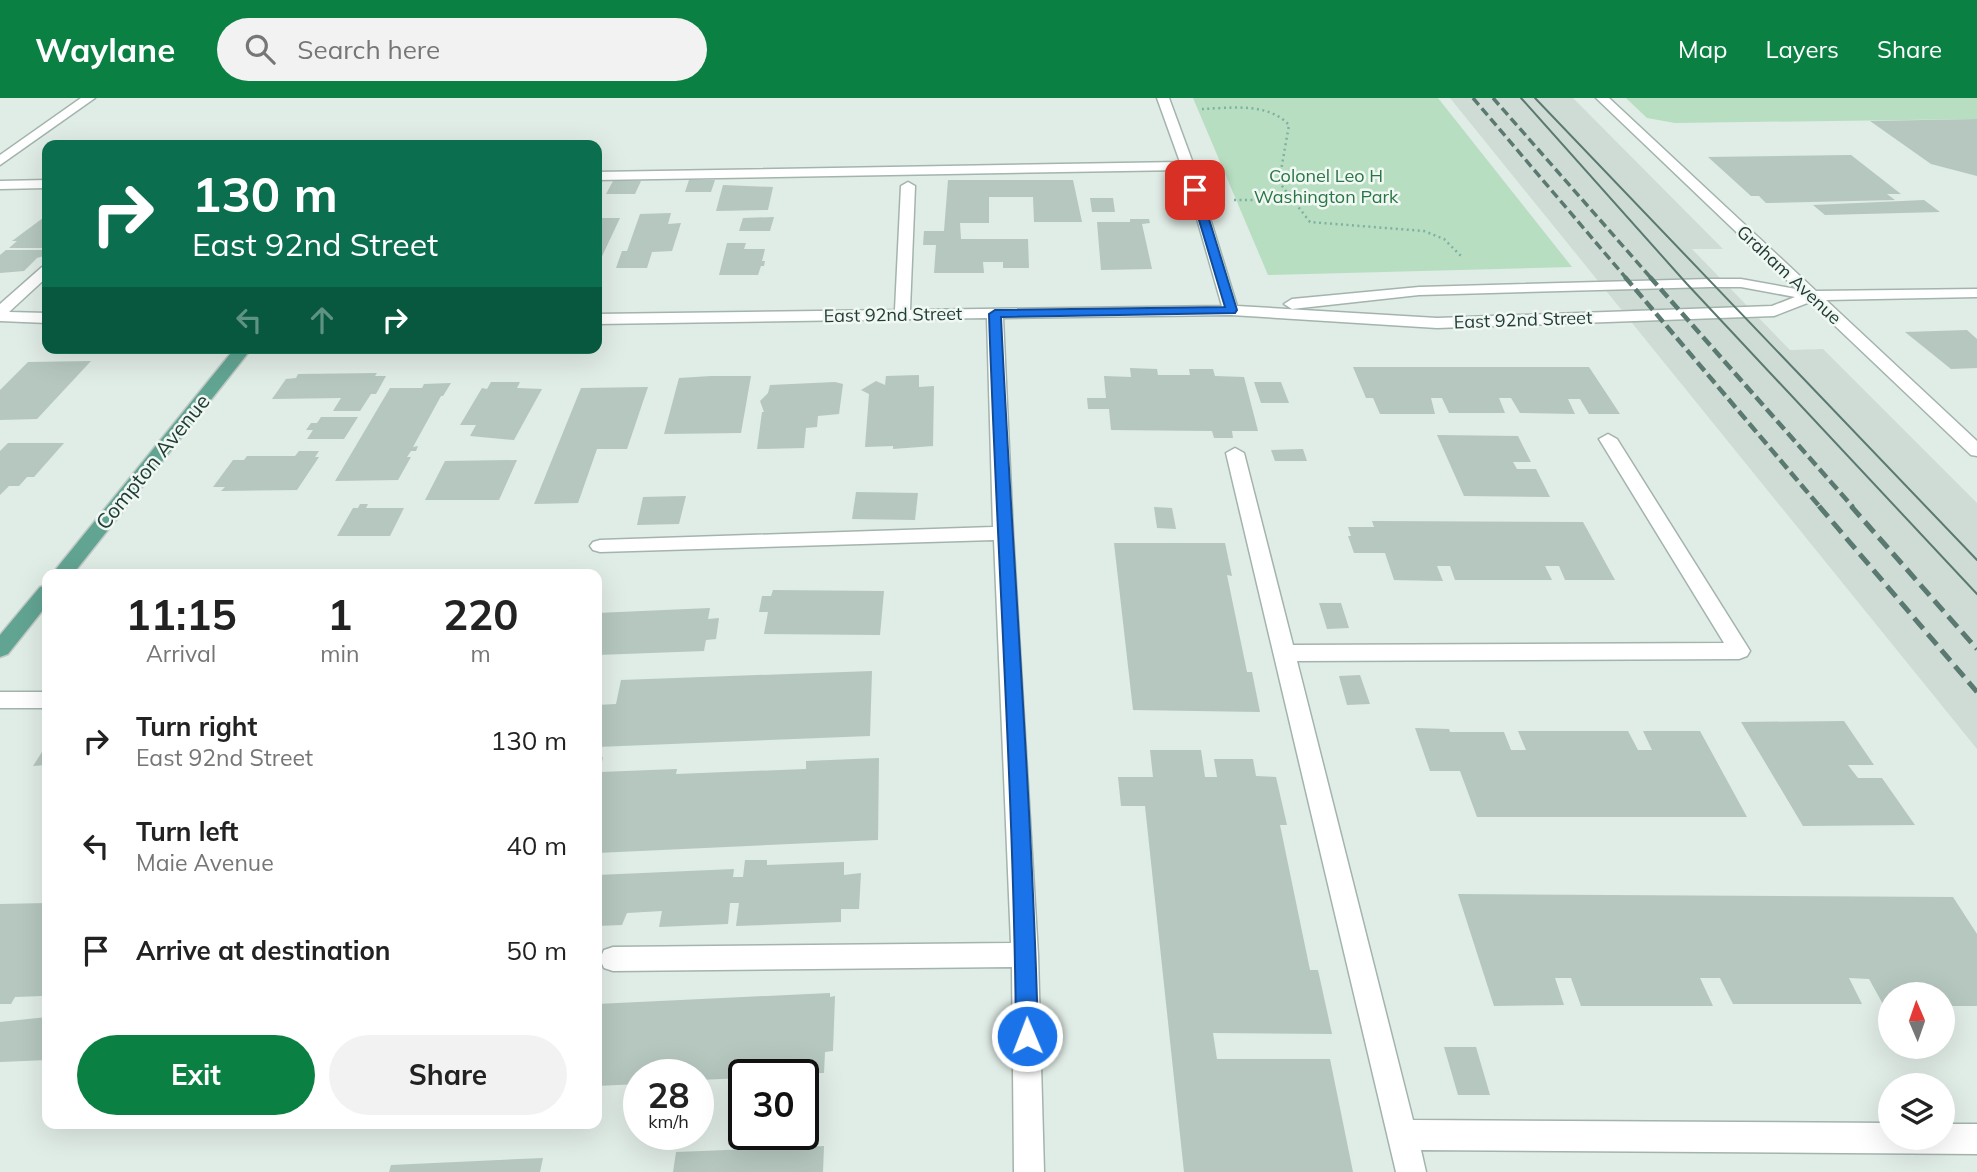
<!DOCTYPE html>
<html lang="en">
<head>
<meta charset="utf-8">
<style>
  body { margin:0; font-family:Mulish,sans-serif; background:#f2f2f2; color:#222; height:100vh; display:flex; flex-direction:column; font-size:26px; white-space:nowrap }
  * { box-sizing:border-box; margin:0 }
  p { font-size:23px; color:#767676 }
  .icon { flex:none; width:38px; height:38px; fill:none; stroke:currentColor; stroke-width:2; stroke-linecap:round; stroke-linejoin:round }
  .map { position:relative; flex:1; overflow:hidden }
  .details { position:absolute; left:42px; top:471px; width:560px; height:560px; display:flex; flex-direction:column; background:#fff; border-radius:14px; box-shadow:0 7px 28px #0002 }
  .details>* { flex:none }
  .top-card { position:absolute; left:42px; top:42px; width:560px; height:214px; border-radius:14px; box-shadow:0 7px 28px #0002; background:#0b6e4f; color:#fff; overflow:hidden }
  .needle { width:46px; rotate:358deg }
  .tools { position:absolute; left:1878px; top:884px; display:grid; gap:14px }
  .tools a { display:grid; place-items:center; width:77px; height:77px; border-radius:50%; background:#fff; box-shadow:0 7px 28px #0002; font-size:35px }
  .speed { position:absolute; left:623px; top:961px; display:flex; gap:14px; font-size:35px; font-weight:700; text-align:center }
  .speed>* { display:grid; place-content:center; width:91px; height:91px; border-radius:50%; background:#fff; box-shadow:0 7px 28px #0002; line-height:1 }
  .speed small { font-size:18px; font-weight:400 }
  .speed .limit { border:4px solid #111; border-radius:10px; background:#fff; color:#111 }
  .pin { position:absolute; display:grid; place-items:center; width:60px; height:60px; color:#fff; margin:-30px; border-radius:14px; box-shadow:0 4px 10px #0006 }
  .me { position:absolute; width:77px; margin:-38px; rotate:359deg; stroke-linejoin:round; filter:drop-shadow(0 0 5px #0008) }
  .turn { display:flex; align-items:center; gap:24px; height:147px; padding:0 35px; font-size:32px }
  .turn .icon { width:91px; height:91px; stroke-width:2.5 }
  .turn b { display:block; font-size:49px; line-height:60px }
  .lanes { display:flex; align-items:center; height:66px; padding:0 35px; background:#0003; justify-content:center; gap:35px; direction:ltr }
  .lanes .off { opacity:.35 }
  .eta { display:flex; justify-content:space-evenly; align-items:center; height:119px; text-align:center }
  .eta b { font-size:42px; font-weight:700; line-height:49px }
  .cta { display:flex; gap:14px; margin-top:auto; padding:14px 35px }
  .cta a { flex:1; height:80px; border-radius:42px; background:#0b8043; color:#fff; font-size:28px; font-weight:700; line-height:80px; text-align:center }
  .cta a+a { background:#f2f2f2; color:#222 }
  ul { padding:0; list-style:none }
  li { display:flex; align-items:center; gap:21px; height:105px; padding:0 35px }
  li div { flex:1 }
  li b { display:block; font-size:26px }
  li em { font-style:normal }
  header { display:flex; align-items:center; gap:42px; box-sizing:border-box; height:98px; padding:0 35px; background:#0b8043; color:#fff }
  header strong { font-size:33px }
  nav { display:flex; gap:38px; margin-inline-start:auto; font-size:24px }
  .search { width:490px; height:63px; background:#f2f2f2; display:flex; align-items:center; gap:18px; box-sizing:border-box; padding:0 24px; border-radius:38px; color:#767676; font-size:26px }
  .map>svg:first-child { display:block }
  .built { fill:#cedcd5 }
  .green { fill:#b7dec1 }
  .building { fill:#b5c7bf }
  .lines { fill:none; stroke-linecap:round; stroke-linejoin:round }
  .minor-casing { stroke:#a3b4ad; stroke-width:3 }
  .major-casing { stroke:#c1c9c6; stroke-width:3 }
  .path { stroke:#7eb1a1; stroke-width:2.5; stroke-dasharray:2 3.5; stroke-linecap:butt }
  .minor { fill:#fff; fill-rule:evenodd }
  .major { fill:#62a492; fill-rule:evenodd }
  .tram { stroke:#5a7970; stroke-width:2 }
  .rail-far2 { stroke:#5a7970; stroke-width:3.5; stroke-dasharray:9 4.5; stroke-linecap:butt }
  .rail-far1 { stroke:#5a7970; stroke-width:4.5; stroke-dasharray:11 5; stroke-linecap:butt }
  .rail { stroke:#5a7970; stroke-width:5; stroke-dasharray:14 7; stroke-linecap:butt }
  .route { fill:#1a73e8; stroke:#114b97; stroke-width:2 }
  .labels { text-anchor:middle; stroke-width:5; stroke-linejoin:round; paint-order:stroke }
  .far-park-label { font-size:18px; fill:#287645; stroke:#f1f8f4 }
  .far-street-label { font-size:18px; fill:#203d35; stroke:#f1f8f4 }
  .street-label { font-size:21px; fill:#203d35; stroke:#f1f8f4 }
</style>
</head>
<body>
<header>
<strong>Waylane</strong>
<div class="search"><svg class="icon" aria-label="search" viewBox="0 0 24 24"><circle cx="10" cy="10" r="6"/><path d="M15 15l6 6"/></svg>Search here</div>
<nav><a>Map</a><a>Layers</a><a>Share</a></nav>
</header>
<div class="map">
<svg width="1977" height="1074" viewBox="0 0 1977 1074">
  <rect width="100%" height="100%" fill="#e0ece6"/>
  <!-- built -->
  <polygon class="built" points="1450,0 1573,0 1723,151 1692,151 1790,252 1823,251 1977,405 1977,651"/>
  <!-- green -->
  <g class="green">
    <polygon points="1193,0 1438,0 1572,169 1268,177"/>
    <polygon points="1626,0 1977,0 1977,21 1675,25 1647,20"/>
  </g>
  <!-- building -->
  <g class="building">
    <polygon points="1977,21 1977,78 1931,66 1870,23"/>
    <polygon points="1851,57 1901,96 1887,96 1895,102 1766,105 1759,98 1751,98 1708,59"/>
    <polygon points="689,82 715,82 711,94 685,94"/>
    <polygon points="948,82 1073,82 1082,124 1034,124 1033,99 989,99 989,125 960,125 961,141 1028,141 1029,170 1003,170 1003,164 983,164 984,175 934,175 936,147 923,147 924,133 944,133"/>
    <polygon points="613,83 641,83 635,96 606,96"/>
    <polygon points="723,87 773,89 768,112 716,113"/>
    <polygon points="1090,100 1113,100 1115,114 1092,114"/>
    <polygon points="1924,102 1940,114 1825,117 1813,107"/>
    <polygon points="671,115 668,126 681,125 672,153 652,154 647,170 616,170 622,153 627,153 640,116"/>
    <polygon points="47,117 47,150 9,150 17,143 12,143"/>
    <polygon points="774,119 770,133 739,133 743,120"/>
    <polygon points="597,120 620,120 597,169"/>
    <polygon points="1130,121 1149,121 1150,125 1142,126 1152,171 1101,172 1097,124 1130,124"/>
    <polygon points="727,145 746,145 744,151 765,151 762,163 765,163 764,168 761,168 758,177 719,177"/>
    <polygon points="6,152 47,152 47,157 37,160 24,173 0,175 0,157"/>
    <polygon points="1967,232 1977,241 1977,270 1951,271 1905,234"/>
    <polygon points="91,263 37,321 0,322 0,292 28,264"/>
    <polygon points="1353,269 1589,269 1620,316 1589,316 1580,301 1568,301 1575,316 1520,315 1511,300 1499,300 1505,315 1449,315 1442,300 1431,300 1435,316 1380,316 1373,300 1366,300"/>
    <polygon points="1130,270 1157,271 1158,277 1190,277 1189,271 1213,271 1215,278 1244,279 1258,333 1232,333 1233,340 1214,340 1212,333 1111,332 1109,311 1088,311 1087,300 1106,300 1104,278 1131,279"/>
    <polygon points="377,275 375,278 386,278 376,296 371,296 360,313 333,313 341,300 272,301 286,281 296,280 298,276"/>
    <polygon points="919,277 919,289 934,288 933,348 893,351 893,348 865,349 869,296 861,292 876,283 885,287 886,278"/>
    <polygon points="711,278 751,278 741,335 664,336 679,280"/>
    <polygon points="491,284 520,284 517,290 542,291 514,342 470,338 476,327 460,327 482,290 487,291"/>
    <polygon points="835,284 843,286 839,316 818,318 817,329 806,330 804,350 757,351 762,314 764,314 760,303 768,295 770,287"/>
    <polygon points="1254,284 1281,284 1289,305 1261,305"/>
    <polygon points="451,285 443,298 441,298 413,349 418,348 416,353 411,353 407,359 411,359 398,382 335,383 390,290 422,290 424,286"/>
    <polygon points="648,289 627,351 597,351 578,405 534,406 581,290"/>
    <polygon points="321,319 358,319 344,341 307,341 313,332 306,332 311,325 317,325"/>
    <polygon points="1437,337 1518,338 1531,364 1513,364 1517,371 1536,371 1550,399 1464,398"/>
    <polygon points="8,345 64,345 34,379 27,379 19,388 9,388 0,397 0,353"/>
    <polygon points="1303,351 1307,363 1275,363 1271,352"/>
    <polygon points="299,353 319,353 315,359 319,359 297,392 221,393 225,389 213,389 233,362 244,362 247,358 295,358"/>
    <polygon points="517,362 499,402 425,402 445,363"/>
    <polygon points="856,394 918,395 915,422 852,421"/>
    <polygon points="686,398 679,426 637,427 643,399"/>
    <polygon points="360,406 368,406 366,410 404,410 390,438 337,438 353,410 358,410"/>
    <polygon points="1154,409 1172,410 1176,431 1157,430"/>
    <polygon points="1372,423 1583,424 1615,482 1565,482 1559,468 1545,468 1552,482 1455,482 1450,468 1437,468 1443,483 1394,482 1385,455 1354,455 1348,438 1351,438 1348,429 1374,429"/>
    <polygon points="1114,445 1225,445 1232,478 1227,477 1247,574 1252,574 1260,614 1133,612"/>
    <polygon points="773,492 884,493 880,537 764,536 768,514 759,514 762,498 771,498"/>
    <polygon points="1319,505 1341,505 1349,530 1327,531"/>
    <polygon points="710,510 708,521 719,520 716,541 706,542 704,553 597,557 597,515"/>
    <polygon points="872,573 870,638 597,649 597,607 616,606 621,582"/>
    <polygon points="1360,577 1370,606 1347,607 1339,578"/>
    <polygon points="1844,623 1874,667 1848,667 1858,680 1882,680 1915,727 1803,728 1741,624"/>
    <polygon points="1415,630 1449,631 1450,634 1504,634 1511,652 1526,652 1518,633 1628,633 1638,652 1652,652 1643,633 1700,633 1747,719 1477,719 1460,673 1430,673"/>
    <polygon points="47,646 47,667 33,668"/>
    <polygon points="1150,652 1201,652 1205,679 1217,679 1214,661 1253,661 1256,678 1276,679 1287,727 1280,727 1310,872 1318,872 1332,936 1213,935 1217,961 1330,961 1353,1074 1184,1074 1145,708 1121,708 1118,679 1153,679"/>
    <polygon points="603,659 600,674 677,671 676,676 806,671 806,663 879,660 878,742 597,755 597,660"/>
    <polygon points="745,762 767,762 767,767 844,764 844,777 861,775 859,811 841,811 841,824 736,828 739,805 730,805 728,826 659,829 662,813 627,815 622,827 597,828 597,777 734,771 733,779 743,779"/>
    <polygon points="1458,796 1953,799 1977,836 1977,908 1942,908 1942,896 1890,896 1890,908 1884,908 1869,881 1849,880 1862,906 1733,906 1720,880 1700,880 1713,908 1581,908 1571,880 1555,880 1564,907 1494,908"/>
    <polygon points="47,805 47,889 42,898 15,899 11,906 0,906 0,806"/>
    <polygon points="830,895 830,899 835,898 833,953 825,954 824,975 744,976 744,980 698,982 698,976 639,976 639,986 597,988 597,906"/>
    <polygon points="47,919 47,962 0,964 0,924"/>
    <polygon points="1444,949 1476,949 1490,997 1458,997"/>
    <polygon points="824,1048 823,1074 673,1074 676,1054"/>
    <polygon points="543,1060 540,1074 389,1074 391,1067"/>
  </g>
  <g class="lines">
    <defs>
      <g id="minor">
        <polygon points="81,0 95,0 0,67 0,57"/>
        <polygon points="1157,0 1169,0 1194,68 1237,208 1437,220 1772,208 1795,199 1741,189 1710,189 1419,197 1292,211 1284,206 1292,201 1419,189 1710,181 1741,181 1796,191 1596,0 1609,0 1816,193 1977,191 1977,199 1826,202 1977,343 1977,358 1971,357 1810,204 1774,218 1437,230 1231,217 1003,220 1013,435 1038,857 1044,1074 1014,1074 1012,869 613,873 604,870 600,861 604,852 613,849 1011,845 994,442 600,454 593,452 590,448 593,444 600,442 993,429 987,220 597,226 597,216 895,212 901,88 908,84 915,88 910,212 1222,208 1183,72 597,82 597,74 1180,64"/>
        <polygon points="47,82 47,90 0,91 0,83"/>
        <polygon points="47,168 47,179 9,214 47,215 47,225 0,223 0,206 42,169"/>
        <polygon points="1608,336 1617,341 1747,548 1750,553 1747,558 1739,561 1297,563 1413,1022 1890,1025 1890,1040 1942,1040 1942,1026 1977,1026 1977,1056 1421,1052 1426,1074 1396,1074 1226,355 1235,350 1244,355 1293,547 1724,545 1599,341"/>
        <rect x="0" y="594" width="47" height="16"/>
      </g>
      <g id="major">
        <polygon points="235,250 252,250 73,476 52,476"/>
        <polygon points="47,487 47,507 8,556 0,559 0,537 40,489"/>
      </g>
    </defs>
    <!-- minor casing -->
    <use href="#minor" class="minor-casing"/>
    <!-- major casing -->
    <use href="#major" class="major-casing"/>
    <!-- path -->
    <g class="path">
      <path d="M1202,11C1230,10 1268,4 1289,27L1279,84L1310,124L1424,133L1444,141L1463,160"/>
      <polyline points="1234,102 1293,102"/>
    </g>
    <!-- minor -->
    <use href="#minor" class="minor"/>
    <!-- major -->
    <use href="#major" class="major"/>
    <!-- tram -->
    <g class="tram">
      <polyline points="1521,0 1687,186 1977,496"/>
      <polyline points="1535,0 1977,462"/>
    </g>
    <!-- rail-far2 -->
    <g class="rail-far2">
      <polyline points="1473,0 1626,180"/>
      <polyline points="1493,0 1651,180"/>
    </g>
    <!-- rail-far1 -->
    <g class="rail-far1">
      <polyline points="1625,179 1820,409"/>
      <polyline points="1650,179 1853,409"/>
    </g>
    <!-- rail -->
    <g class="rail">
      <polyline points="1819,408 1977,594"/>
      <polyline points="1851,408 1977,551"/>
    </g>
  </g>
  <!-- route -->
  <path class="route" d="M1195,89L1200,92L1237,212L1235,215L1001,219C1012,459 1032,699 1038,938L1034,945L1027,948L1019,945L1016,938C1014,697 997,457 989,216L995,212L1225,209L1190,92Z"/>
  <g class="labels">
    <!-- far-park labels -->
    <g class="far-park-label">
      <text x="1326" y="84">Colonel Leo H<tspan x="1326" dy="21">Washington Park</tspan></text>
    </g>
    <!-- far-street labels -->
    <g class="far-street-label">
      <text transform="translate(1789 177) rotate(43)" y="6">Graham Avenue</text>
      <text transform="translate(893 217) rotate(-1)" y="6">East 92nd Street</text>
      <text transform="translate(1523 222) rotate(-2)" y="6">East 92nd Street</text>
    </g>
    <!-- street labels -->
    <g class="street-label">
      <text transform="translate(153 364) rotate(-51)" y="7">Compton Avenue</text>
    </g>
  </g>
</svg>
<div class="tools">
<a><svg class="needle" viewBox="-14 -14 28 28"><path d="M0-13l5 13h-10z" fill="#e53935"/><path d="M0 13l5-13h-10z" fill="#767676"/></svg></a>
<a><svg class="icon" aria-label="layers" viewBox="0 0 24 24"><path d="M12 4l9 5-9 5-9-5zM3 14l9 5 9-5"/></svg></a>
</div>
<div class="speed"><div>28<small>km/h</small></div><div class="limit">30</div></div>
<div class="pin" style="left:1195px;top:92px;background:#d93025"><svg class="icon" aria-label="arrive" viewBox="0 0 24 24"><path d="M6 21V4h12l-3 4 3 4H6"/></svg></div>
<svg class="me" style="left:1027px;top:938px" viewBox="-20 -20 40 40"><circle r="17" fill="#1a73e8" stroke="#fff" stroke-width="3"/><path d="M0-11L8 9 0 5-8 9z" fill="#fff"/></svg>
<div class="top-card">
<div class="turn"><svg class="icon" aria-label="right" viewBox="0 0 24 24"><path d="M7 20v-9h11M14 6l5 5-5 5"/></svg><div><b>130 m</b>East 92nd Street</div></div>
<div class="lanes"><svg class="icon off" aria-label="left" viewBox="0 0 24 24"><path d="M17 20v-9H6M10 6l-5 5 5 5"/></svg><svg class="icon off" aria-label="ahead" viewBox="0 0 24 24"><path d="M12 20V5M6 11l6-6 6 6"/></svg><svg class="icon" aria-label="right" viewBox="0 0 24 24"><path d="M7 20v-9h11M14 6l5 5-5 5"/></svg></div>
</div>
<section class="details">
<div class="eta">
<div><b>11:15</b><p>Arrival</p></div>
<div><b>1</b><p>min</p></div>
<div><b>220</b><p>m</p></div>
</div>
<ul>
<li><svg class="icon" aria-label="right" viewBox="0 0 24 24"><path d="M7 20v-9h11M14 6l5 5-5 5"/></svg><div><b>Turn right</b><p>East 92nd Street</p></div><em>130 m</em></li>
<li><svg class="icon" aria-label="left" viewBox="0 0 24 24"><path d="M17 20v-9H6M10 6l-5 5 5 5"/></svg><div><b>Turn left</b><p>Maie Avenue</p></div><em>40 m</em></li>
<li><svg class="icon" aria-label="arrive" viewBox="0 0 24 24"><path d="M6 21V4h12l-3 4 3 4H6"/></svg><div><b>Arrive at destination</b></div><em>50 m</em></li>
</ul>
<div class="cta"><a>Exit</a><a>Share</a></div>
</section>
</div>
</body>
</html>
